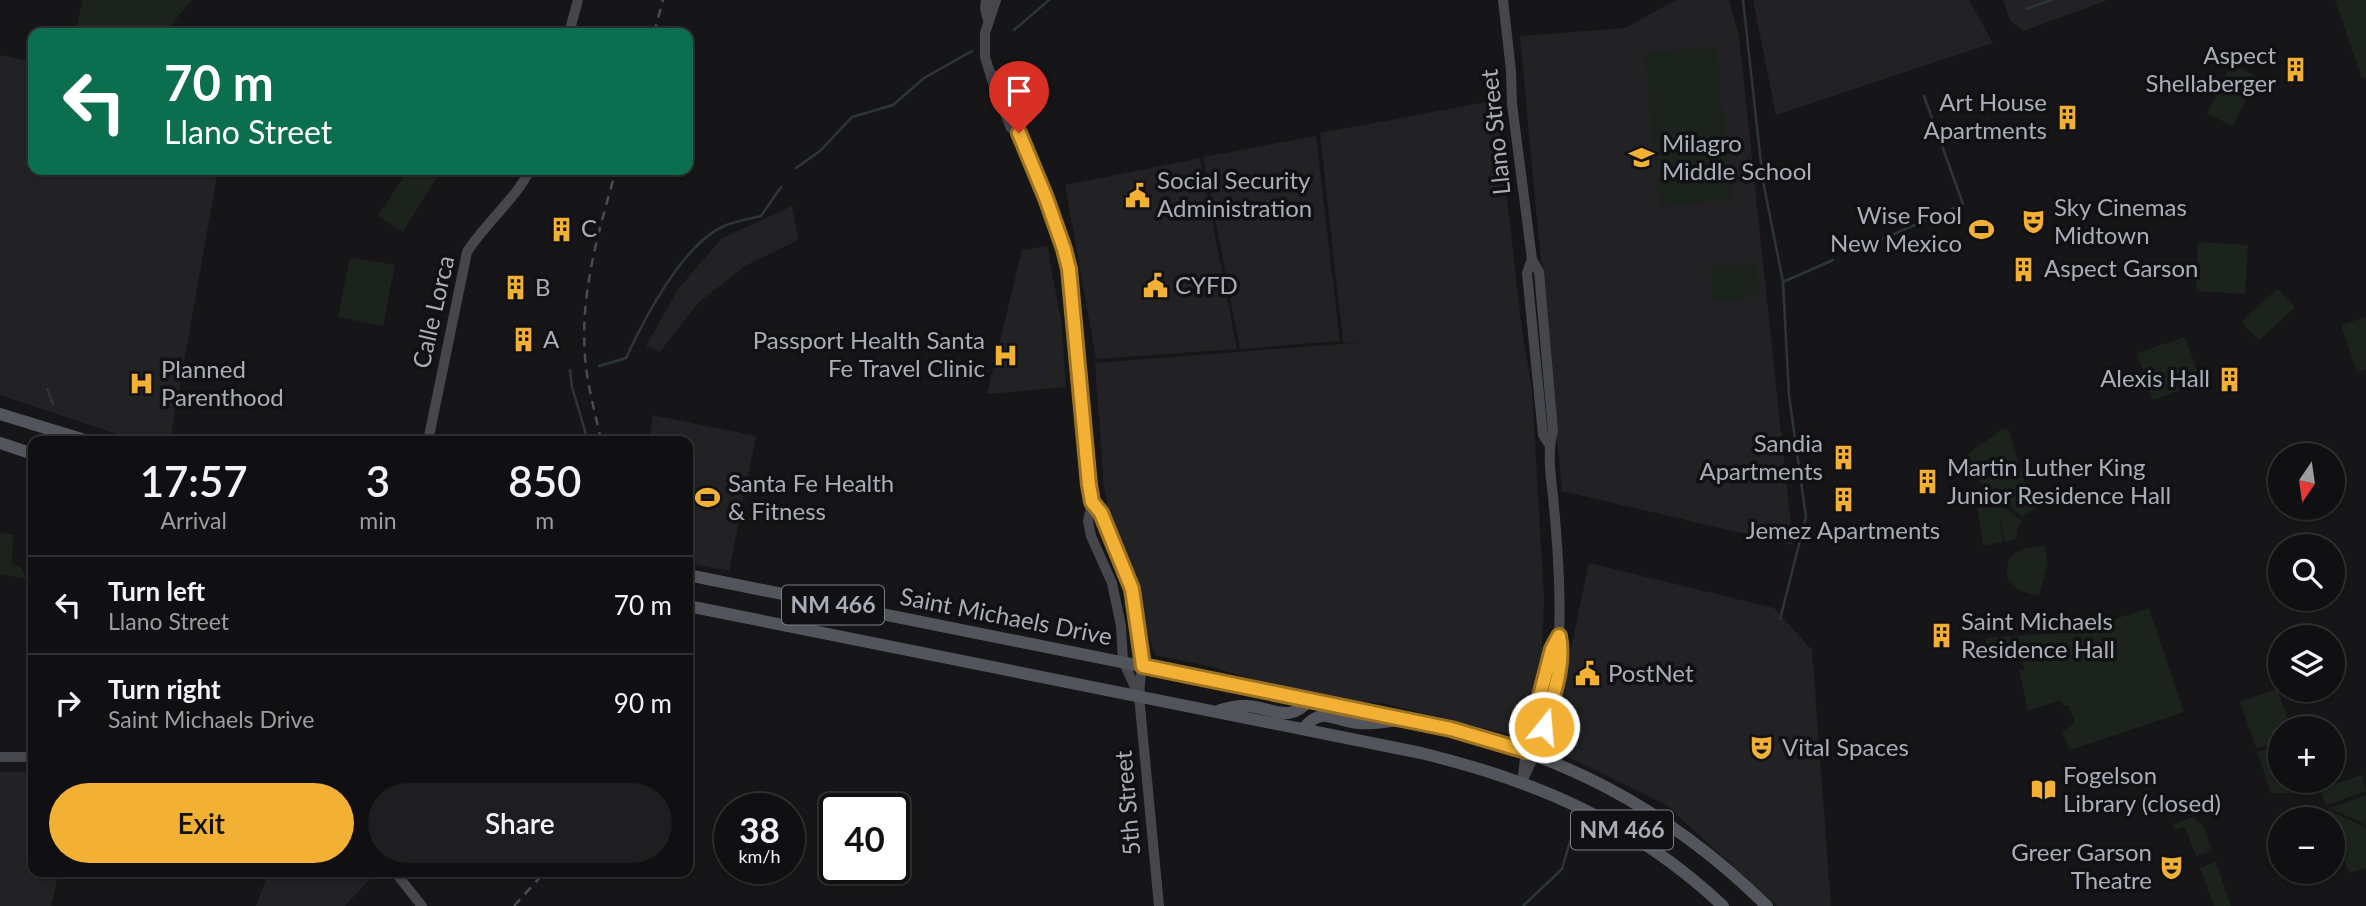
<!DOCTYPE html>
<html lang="en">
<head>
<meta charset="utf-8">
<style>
  body { margin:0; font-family:Lato,sans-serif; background:#1e1e20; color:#f1f3f6; height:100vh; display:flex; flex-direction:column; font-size:26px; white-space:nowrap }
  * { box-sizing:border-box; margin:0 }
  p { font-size:23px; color:#9c9d9f }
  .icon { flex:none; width:38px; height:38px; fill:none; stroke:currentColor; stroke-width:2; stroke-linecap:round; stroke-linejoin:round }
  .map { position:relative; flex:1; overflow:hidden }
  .details { position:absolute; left:28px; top:436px; width:665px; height:441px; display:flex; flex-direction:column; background:#101012; border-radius:14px; box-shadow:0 2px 5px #0004,0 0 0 2px #303032 }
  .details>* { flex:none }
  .guide { position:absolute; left:28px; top:28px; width:665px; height:147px; border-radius:14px; box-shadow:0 2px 5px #0004,0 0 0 2px #303032; background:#0b6e4f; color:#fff; overflow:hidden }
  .needle { width:46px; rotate:193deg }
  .fabs { position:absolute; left:2268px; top:443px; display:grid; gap:14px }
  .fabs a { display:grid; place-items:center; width:77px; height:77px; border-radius:50%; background:#101012; box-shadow:0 2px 5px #0004,0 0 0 2px #303032; font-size:35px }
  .speed { position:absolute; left:714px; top:793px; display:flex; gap:14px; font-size:35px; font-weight:700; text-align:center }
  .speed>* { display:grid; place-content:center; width:91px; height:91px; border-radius:50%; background:#101012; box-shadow:0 2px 5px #0004,0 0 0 2px #303032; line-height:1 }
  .speed small { font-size:18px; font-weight:400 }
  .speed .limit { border:4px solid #111; border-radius:10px; background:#fff; color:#111 }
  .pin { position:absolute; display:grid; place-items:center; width:60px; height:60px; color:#fff; margin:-72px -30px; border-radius:50% 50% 50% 0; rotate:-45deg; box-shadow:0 0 7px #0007 }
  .pin .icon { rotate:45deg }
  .me { position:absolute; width:77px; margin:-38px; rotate:17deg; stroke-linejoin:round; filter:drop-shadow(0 0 5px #0008) }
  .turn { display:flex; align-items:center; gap:24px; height:147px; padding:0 21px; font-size:32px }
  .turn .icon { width:91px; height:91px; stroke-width:2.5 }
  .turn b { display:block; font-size:49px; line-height:60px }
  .eta { display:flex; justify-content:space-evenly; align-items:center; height:119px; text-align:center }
  .eta b { font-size:42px; font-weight:600; line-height:49px }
  .primary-button { display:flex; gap:14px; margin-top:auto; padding:14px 21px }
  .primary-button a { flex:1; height:80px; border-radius:42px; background:#f2b134; color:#111; font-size:28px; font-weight:600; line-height:80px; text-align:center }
  .primary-button a+a { background:#1e1e20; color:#f1f3f6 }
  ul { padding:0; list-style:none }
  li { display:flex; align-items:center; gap:21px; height:98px; padding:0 21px; border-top:2px solid #303032 }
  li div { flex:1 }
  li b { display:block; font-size:26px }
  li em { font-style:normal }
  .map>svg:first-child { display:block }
  .built { fill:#222225 }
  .green { fill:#1c231d }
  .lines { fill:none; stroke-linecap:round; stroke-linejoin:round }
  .stream { stroke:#2c353c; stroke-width:2.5 }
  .secondary { stroke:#45474d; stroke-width:10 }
  .primary { stroke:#53555c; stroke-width:12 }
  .rail { stroke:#4a4c52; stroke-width:2.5; stroke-dasharray:9 7; stroke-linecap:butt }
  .route-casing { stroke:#9d7322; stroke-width:18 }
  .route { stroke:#f2b134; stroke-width:12 }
  .labels { text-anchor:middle; stroke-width:7; stroke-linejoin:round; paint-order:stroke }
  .shield { fill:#111113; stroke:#7b7e86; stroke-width:2 }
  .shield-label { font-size:23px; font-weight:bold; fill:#a8adb8 }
  .poi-label { font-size:24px; fill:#a8adb8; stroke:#111113; text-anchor:start }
  .street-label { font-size:24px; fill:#a8adb8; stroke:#111113 }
</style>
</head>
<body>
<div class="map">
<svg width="2366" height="906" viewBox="0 0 2366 906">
  <rect width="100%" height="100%" fill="#161618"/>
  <!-- built -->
  <g class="built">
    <polygon points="1676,0 1729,0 1739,36 1793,545 1562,491 1520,36 1625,28"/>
    <polygon points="1753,0 1969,0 1993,43 1776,115"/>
    <polygon points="2003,0 2108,0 2023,31 2010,20"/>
    <polygon points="0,55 33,62 33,170 218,170 170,441 138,441 0,395"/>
    <polygon points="1487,102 1498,119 1522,330 1532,390 1544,599 1542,651 1521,737 1385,704 1319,697 1282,689 1212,667 1155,655 1109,513 1104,488 1095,363 1365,342 1343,343 1320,133"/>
    <polygon points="1316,136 1340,341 1240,349 1203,157"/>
    <polygon points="1200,158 1237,349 1096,359 1065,185"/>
    <polygon points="792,206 798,240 745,266 697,304 660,352 646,346 678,289 722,238"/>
    <polygon points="1047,246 1061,319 1066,387 987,394 1022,250"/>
    <polygon points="653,415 756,436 729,571 688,563 688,529 692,510 690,510 688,522 688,441 649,441"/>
    <polygon points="1589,563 1774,608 1812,650 1831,906 1777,906 1666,805 1550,748"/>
    <polygon points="0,772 33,772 33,872 59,872 51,906 0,906"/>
    <polygon points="269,872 377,872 345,906 256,906"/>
  </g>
  <!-- green -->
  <g class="green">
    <polygon points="83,0 192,0 164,33 75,33"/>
    <polygon points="2335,0 2366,0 2366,77 2362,79"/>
    <polygon points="1716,47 1732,200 1660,206 1644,53"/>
    <polygon points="2231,64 2257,77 2233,126 2207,114"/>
    <polygon points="407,172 437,177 403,232 378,216"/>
    <polygon points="2198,242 2248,245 2245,294 2196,291"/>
    <polygon points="350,257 395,265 383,326 338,317"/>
    <polygon points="1756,263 1759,297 1712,301 1710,266"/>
    <polygon points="2277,289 2295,307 2259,341 2241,322"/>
    <polygon points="2366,317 2366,369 2357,372 2341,325"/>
    <polygon points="2185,337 2201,383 2153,400 2137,353"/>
    <path d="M2002,428L2008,430L2010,434L2021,472L2035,508L2023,517L1960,466C1971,445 1987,444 2002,428Z"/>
    <polygon points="2002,505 2021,521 2017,531 2017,539 2005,542 2000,518 2003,542 1983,546 1977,506 2001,508"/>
    <polygon points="0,532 13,535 12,564 20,566 27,579 0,574"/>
    <path d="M2044,546L2048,563L2039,596L2020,591L2008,580C2002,552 2021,548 2044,546Z"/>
    <polygon points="2149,608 2184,712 2070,750 2062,733 2075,722 2069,706 2062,705 2060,700 2028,711 2019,670 2024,670 2021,651 1973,654 1972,644 1986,643 1986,638 2075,632"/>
    <polygon points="2277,689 2289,723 2278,727 2280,740 2256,748 2240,702"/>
    <polygon points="2280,745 2280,780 2297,781 2300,788 2298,793 2271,793 2257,752"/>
    <polygon points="2362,775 2366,791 2326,805 2320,789"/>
    <polygon points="2366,795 2366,825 2330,808"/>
    <polygon points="2327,809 2366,828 2366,868 2349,873 2333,827 2333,819 2330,819"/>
    <polygon points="2193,817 2203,825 2212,851 2196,856 2185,827 2175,830 2173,824"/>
    <polygon points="2216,862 2231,906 2214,906 2200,868"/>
  </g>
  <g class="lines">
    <!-- stream -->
    <g class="stream">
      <polyline points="1743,0 1763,181 1783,282"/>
      <polyline points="2026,9 2051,0"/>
      <polyline points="1014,30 1049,0"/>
      <polyline points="796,168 820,151 852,117 893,105 924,78 972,51"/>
      <polyline points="1263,179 1267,189"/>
      <polyline points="1267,211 1268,201"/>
      <polyline points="1848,254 1963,204 1924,96"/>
      <path d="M599,366L626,358C644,319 683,244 724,226C735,221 749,219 761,216L781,187"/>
      <polyline points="570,370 572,387 588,441"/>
      <polyline points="47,389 53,404"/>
      <polyline points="1780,619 1806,517 1789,396 1783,282 1833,260"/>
      <polyline points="1523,906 1562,869 1576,821"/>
    </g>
    <!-- secondary -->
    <g class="secondary">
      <polyline points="986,0 985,8 988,20"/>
      <polyline points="996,0 985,33 985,57 994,86 1011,128 1019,133"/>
      <path d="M1503,0L1511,71L1512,104L1532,259L1539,272L1553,431C1546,455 1552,482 1554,507C1558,550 1561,593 1559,636"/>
      <polyline points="569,33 578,0"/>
      <polyline points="991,73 1004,85 1021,123 1019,133 1038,177 1064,249 1076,328 1086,458 1092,503 1088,521 1091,536 1112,583 1121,626 1123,661 1139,696"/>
      <polyline points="1532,259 1527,273 1543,435 1549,444"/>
      <path d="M428,441L467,252C486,222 514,201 530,170"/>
      <path d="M1092,503C1102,514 1107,527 1113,541C1119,556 1127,571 1132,587C1142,622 1143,661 1139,696L1159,906"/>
      <path d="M1559,636C1567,672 1539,749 1522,781L1528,737L1544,687L1552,649Z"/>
      <polyline points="0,757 33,757"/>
      <polyline points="395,872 422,906"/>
    </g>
    <!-- primary -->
    <g class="primary">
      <polyline points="0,414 88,441"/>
      <polyline points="0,443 33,454"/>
      <path d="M688,575L1419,722C1558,751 1666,807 1767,906"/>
      <path d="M688,606L1421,753C1537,781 1635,823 1723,906"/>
      <path d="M1220,710C1229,708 1239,705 1248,706C1273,708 1290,724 1309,700"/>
      <path d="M1303,729C1323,705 1333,721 1359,723C1369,724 1382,722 1392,721"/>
    </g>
    <!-- rail -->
    <g class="rail">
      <polyline points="654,33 663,0"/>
      <path d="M601,441C596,416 589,392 586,367C578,298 598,234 616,170"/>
      <polyline points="514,906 545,872"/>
    </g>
  </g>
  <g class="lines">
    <defs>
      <path id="route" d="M1019,133L1046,198L1064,249L1069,269L1089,485L1092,502L1101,513L1132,589L1143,666L1451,729L1526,751L1552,649L1559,636C1565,665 1552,699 1544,727"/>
    </defs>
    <!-- route casing -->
    <use href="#route" class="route-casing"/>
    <!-- route -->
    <use href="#route" class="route"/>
  </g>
  <!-- icons -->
  <defs>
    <symbol id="building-bare" viewBox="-9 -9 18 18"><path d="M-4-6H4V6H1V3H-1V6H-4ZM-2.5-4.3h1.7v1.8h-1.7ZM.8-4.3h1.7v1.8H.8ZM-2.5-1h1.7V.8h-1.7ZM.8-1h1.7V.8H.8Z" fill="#f2b134" stroke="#111113" stroke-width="2.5" paint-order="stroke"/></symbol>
    <symbol id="school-bare" viewBox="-9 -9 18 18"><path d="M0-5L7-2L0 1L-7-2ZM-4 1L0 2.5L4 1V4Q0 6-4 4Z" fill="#f2b134" stroke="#111113" stroke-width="2.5" paint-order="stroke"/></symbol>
    <symbol id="civic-bare" viewBox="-9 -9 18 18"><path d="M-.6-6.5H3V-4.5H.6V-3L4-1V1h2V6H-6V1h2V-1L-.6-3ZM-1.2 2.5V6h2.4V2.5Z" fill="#f2b134" stroke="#111113" stroke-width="2.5" paint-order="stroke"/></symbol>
    <symbol id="theatre-bare" viewBox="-9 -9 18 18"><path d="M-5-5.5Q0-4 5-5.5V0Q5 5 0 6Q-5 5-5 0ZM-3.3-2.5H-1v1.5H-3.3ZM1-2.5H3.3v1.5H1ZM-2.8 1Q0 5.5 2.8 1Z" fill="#f2b134" stroke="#111113" stroke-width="2.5" paint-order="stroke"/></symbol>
    <symbol id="stadium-bare" viewBox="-9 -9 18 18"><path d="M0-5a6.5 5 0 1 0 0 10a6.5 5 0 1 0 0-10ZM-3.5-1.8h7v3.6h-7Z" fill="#f2b134" stroke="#111113" stroke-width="2.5" paint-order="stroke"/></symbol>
    <symbol id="hospital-bare" viewBox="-9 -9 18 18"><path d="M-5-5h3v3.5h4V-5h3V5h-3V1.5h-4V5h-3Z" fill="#f2b134" stroke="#111113" stroke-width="2.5" paint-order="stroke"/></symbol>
    <symbol id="library-bare" viewBox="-9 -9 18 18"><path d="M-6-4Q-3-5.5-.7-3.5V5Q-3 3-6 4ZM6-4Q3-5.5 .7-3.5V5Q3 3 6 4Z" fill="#f2b134" stroke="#111113" stroke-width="2.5" paint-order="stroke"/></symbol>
  </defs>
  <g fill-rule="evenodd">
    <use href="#building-bare" x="2278" y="52" width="35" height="35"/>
    <use href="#building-bare" x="2050" y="100" width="35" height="35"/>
    <use href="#school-bare" x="1624" y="140" width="35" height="35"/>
    <use href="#civic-bare" x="1120" y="178" width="35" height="35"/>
    <use href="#theatre-bare" x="2016" y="204" width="35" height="35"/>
    <use href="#building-bare" x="544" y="212" width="35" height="35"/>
    <use href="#stadium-bare" x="1964" y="212" width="35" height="35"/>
    <use href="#building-bare" x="2006" y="252" width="35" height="35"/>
    <use href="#civic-bare" x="1138" y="268" width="35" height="35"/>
    <use href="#building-bare" x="498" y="270" width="35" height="35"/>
    <use href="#building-bare" x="506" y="322" width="35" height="35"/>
    <use href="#hospital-bare" x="988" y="338" width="35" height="35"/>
    <use href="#building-bare" x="2212" y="362" width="35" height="35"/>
    <use href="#hospital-bare" x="124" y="366" width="35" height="35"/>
    <use href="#building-bare" x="1826" y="440" width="35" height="35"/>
    <use href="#building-bare" x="1910" y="464" width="35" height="35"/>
    <use href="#stadium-bare" x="690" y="480" width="35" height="35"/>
    <use href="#building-bare" x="1826" y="482" width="35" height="35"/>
    <use href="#building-bare" x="1924" y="618" width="35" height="35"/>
    <use href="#civic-bare" x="1570" y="656" width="35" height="35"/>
    <use href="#theatre-bare" x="1744" y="730" width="35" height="35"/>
    <use href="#library-bare" x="2026" y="772" width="35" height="35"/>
    <use href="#theatre-bare" x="2154" y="850" width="35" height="35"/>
  </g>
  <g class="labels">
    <!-- shield labels -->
    <g class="shield">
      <rect x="782" y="585.5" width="102" height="39" rx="5"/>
      <rect x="1571" y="810.5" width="102" height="39" rx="5"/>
    </g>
    <g class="shield-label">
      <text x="833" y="613">NM 466</text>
      <text x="1622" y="838">NM 466</text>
    </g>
    <!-- poi labels -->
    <g class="poi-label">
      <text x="2276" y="64" text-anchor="end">Aspect<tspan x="2276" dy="28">Shellaberger</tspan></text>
      <text x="2047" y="111" text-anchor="end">Art House<tspan x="2047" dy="28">Apartments</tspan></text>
      <text x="1662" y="152">Milagro<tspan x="1662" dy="28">Middle School</tspan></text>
      <text x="1157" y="189">Social Security<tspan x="1157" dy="28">Administration</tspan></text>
      <text x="2054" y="216">Sky Cinemas<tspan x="2054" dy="28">Midtown</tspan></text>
      <text x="1962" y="224" text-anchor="end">Wise Fool<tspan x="1962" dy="28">New Mexico</tspan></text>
      <text x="581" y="237">C</text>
      <text x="2044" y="277">Aspect Garson</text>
      <text x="1175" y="294">CYFD</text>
      <text x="535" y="296">B</text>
      <text x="543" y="348">A</text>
      <text x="985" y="349" text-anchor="end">Passport Health Santa<tspan x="985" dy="28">Fe Travel Clinic</tspan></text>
      <text x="161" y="378">Planned<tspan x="161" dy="28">Parenthood</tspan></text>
      <text x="2210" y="387" text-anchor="end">Alexis Hall</text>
      <text x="1823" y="452" text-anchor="end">Sandia<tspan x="1823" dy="28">Apartments</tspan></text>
      <text x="1947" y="476">Martin Luther King<tspan x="1947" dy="28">Junior Residence Hall</tspan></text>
      <text x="728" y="492">Santa Fe Health<tspan x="728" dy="28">&amp; Fitness</tspan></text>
      <text x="1843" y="539" text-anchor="middle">Jemez Apartments</text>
      <text x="1961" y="630">Saint Michaels<tspan x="1961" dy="28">Residence Hall</tspan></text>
      <text x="1608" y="682">PostNet</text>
      <text x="1782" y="756">Vital Spaces</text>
      <text x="2063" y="784">Fogelson<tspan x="2063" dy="28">Library (closed)</tspan></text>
      <text x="2152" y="861" text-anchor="end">Greer Garson<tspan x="2152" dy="28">Theatre</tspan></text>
    </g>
    <!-- street labels -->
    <g class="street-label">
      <text transform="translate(1496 132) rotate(-96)" y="8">Llano Street</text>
      <text transform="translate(434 312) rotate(-77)" y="8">Calle Lorca</text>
      <text transform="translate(1006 617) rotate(11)" y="8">Saint Michaels Drive</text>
      <text transform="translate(1128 803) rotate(-95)" y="8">5th Street</text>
    </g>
  </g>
</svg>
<div class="fabs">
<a><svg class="needle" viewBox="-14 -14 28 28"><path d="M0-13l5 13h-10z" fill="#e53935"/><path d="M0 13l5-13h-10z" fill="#9c9d9f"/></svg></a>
<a><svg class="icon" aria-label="search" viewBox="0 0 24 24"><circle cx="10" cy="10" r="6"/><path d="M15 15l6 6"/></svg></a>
<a><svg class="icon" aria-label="layers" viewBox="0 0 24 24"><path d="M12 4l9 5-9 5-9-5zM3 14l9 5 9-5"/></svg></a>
<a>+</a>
<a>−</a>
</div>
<div class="speed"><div>38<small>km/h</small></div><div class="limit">40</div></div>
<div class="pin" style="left:1019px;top:133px;background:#d93025"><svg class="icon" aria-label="arrive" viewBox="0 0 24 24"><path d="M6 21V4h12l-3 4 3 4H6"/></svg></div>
<svg class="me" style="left:1544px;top:727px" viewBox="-20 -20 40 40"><circle r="17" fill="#f2b134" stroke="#fff" stroke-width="3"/><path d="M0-11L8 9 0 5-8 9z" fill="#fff"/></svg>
<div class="guide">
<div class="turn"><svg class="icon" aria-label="left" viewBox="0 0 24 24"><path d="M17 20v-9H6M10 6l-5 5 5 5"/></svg><div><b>70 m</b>Llano Street</div></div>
</div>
<section class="details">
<div class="eta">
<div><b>17:57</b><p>Arrival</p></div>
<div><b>3</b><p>min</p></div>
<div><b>850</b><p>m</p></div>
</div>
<ul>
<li><svg class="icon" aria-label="left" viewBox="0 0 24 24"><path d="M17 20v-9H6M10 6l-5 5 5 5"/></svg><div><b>Turn left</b><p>Llano Street</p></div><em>70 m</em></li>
<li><svg class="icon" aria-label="right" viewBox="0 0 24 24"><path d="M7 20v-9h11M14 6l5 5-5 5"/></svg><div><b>Turn right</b><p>Saint Michaels Drive</p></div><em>90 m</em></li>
</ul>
<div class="primary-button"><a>Exit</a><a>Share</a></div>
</section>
</div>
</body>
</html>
